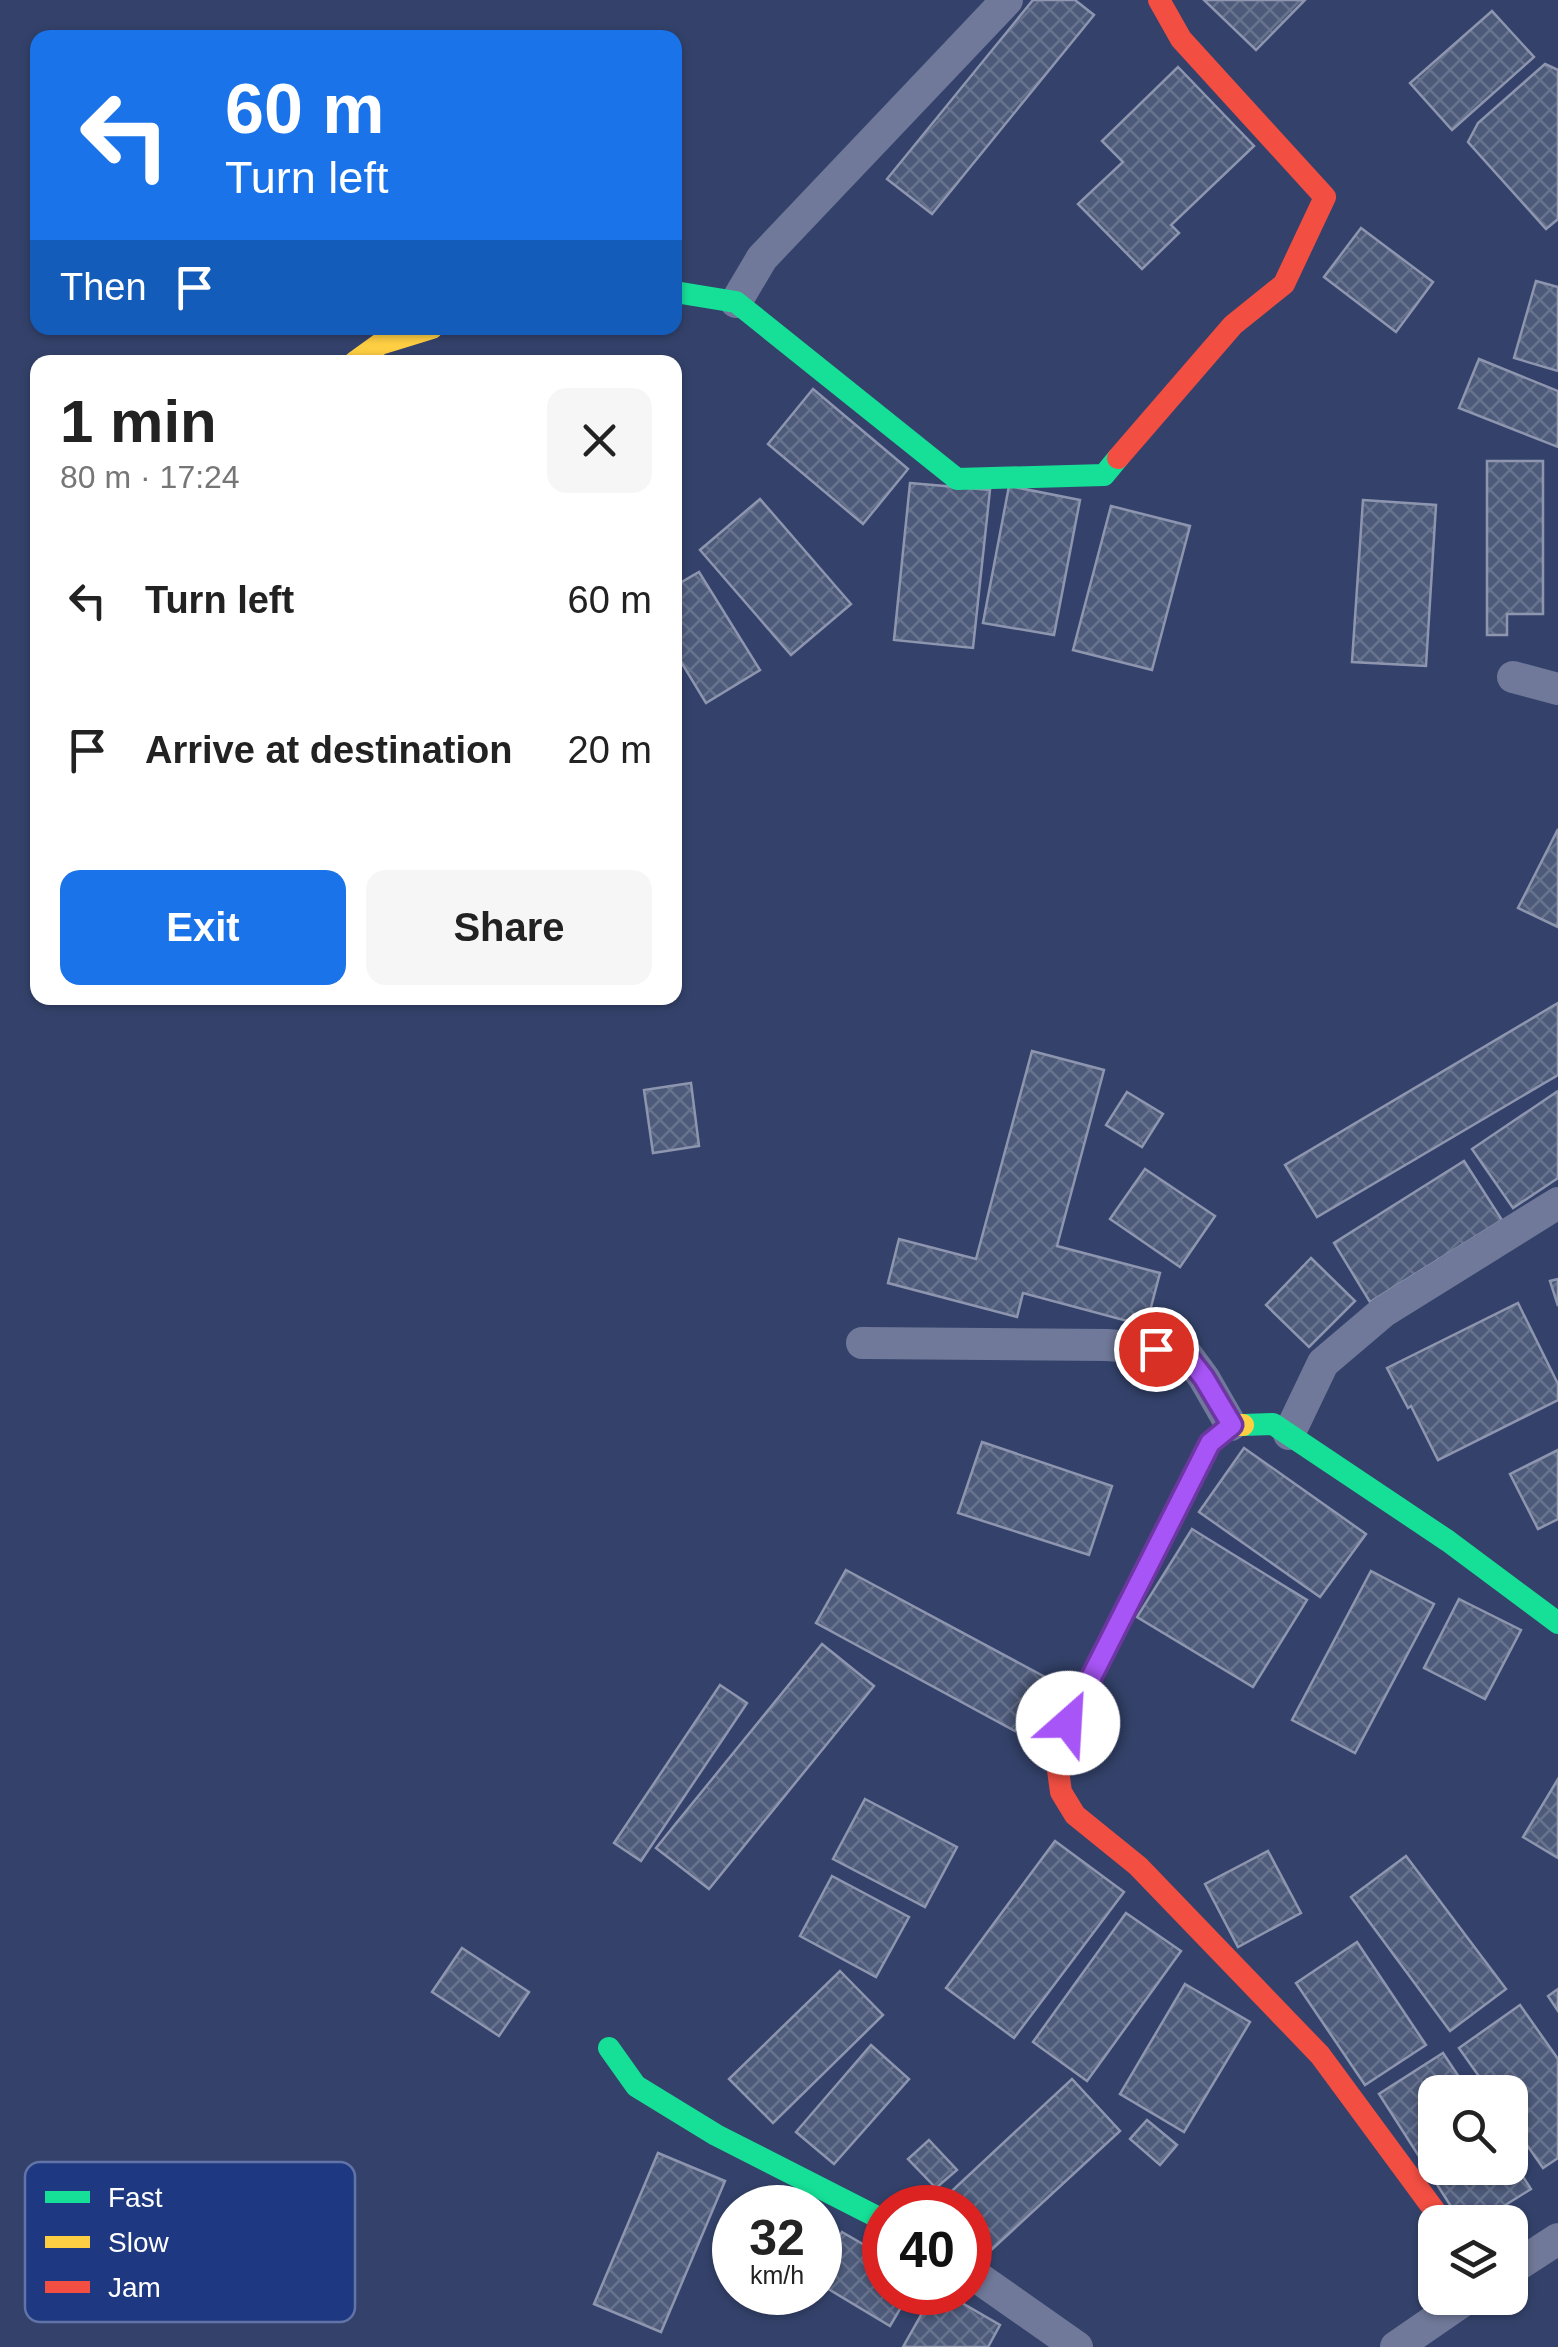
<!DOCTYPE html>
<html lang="en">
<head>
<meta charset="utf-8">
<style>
  body { margin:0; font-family:Helvetica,sans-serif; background:#f6f6f6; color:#222; height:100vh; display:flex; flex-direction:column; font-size:38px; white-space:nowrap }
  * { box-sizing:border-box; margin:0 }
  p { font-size:32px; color:#767676 }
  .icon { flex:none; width:55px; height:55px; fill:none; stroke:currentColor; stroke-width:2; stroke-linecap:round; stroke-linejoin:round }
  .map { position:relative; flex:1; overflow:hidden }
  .panel { position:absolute; left:30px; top:355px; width:652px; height:650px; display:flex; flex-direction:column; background:#fff; border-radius:20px; box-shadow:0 2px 8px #0004 }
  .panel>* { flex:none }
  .banner { position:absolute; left:30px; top:30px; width:652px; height:305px; border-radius:20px; box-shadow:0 2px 8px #0004; background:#1a73e8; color:#fff; overflow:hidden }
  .tools { position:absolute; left:1418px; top:2075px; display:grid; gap:20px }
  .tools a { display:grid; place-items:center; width:110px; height:110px; border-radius:20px; background:#fff; box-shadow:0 2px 8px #0004; font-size:50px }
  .speed { position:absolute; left:712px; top:2185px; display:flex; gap:20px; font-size:50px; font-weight:700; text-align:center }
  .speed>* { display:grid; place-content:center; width:130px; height:130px; border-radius:50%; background:#fff; box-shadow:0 2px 8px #0004; line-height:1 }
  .speed small { font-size:25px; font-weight:400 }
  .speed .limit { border:15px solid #d22; background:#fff; color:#111 }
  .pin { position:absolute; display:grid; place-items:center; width:85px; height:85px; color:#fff; margin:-42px; border:5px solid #fff; border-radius:50%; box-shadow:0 2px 10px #0007 }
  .me { position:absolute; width:110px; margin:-55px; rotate:26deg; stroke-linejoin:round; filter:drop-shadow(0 0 8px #0008) }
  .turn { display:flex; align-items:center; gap:35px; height:210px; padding:0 30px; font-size:45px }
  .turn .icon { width:130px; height:130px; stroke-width:2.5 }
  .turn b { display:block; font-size:70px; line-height:85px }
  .then { display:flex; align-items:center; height:95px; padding:0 30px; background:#0003; gap:20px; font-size:38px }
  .round { display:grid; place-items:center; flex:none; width:105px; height:105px; border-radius:20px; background:#f6f6f6 }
  .summary { display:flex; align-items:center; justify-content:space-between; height:170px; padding:0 30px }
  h1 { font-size:60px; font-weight:700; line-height:75px }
  .cta { display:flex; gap:20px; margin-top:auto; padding:20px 30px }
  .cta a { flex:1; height:115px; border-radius:20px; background:#1a73e8; color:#fff; font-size:40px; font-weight:700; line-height:115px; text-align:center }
  .cta a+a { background:#f6f6f6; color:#222 }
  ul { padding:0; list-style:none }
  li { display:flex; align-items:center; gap:30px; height:150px; padding:0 30px }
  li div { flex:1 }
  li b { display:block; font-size:38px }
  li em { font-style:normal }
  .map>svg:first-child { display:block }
  .building { fill:url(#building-cross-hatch); stroke:#8e96af; stroke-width:2.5 }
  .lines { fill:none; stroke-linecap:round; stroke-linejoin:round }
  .street { stroke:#707999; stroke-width:32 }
  .fast { stroke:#16e098; stroke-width:22 }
  .slow { stroke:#ffcf43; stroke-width:22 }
  .jam { stroke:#f24e42; stroke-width:22 }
  .route-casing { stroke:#6d37a1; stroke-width:25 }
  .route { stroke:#a855f7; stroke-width:18 }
  .key { fill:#1e3881; stroke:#6274a7; stroke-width:2.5 }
  .key-label { font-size:28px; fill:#fff }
</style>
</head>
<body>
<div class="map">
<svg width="1558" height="2347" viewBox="0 0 1558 2347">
  <defs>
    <pattern id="building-cross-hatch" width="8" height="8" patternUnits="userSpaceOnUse" patternTransform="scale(2.5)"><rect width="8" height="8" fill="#4d5a7a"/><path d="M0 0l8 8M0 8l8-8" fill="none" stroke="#68738e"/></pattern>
  </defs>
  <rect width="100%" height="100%" fill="#34426b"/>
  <!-- building -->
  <g class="building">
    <polygon points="1033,0 1075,0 1094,15 932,214 887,179"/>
    <polygon points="1204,0 1305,0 1256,50"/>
    <polygon points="1492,11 1534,57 1452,130 1410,83"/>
    <polygon points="1545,64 1558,70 1558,219 1546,229 1468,142 1478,123"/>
    <polygon points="1178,67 1254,146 1171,225 1179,233 1142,269 1078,204 1123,162 1102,141"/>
    <polygon points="1361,228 1433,282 1396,332 1324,277"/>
    <polygon points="1536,281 1558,287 1558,371 1514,358"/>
    <polygon points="1479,359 1558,391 1558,447 1459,408"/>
    <polygon points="813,389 908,469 863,524 768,444"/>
    <polygon points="1487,461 1543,461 1543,614 1507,614 1507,635 1487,635"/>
    <polygon points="910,483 990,490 973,648 894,640"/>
    <polygon points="1009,486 1080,500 1054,635 983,623"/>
    <polygon points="760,499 851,604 791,655 700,550"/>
    <polygon points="1363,500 1436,505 1426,666 1352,662"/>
    <polygon points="1111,506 1190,526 1152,670 1073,650"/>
    <polygon points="699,572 760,670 706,703 675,652 675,586"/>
    <polygon points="1558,829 1558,927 1518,908"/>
    <polygon points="1558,1003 1558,1075 1317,1217 1285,1165"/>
    <polygon points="1032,1051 1104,1070 1057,1246 1160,1273 1146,1326 1023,1293 1017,1317 888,1283 899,1239 976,1259"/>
    <polygon points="691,1083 699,1146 653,1153 644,1090"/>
    <polygon points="1558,1091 1558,1178 1513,1208 1472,1149"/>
    <polygon points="1127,1092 1163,1114 1142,1147 1106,1125"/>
    <polygon points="1464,1161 1502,1220 1370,1302 1334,1243"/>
    <polygon points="1145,1169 1215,1216 1180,1267 1110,1219"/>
    <polygon points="1311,1258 1355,1301 1309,1347 1266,1305"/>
    <polygon points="1558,1279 1558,1306 1550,1281"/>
    <polygon points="1518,1303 1558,1384 1558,1400 1438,1460 1411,1406 1408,1408 1387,1368"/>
    <polygon points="982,1442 1112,1486 1089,1555 958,1513"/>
    <polygon points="1244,1448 1366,1534 1320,1597 1199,1512"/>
    <polygon points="1558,1450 1558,1519 1538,1529 1510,1474"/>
    <polygon points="1192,1529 1307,1600 1253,1687 1137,1617"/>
    <polygon points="846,1570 1045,1677 1015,1731 816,1623"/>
    <polygon points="1371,1571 1434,1604 1355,1753 1292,1720"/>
    <polygon points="1459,1599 1521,1630 1485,1699 1424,1668"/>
    <polygon points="822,1644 874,1686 709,1889 656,1848"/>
    <polygon points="720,1685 747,1703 641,1861 614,1843"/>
    <polygon points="1558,1779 1558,1858 1523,1837"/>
    <polygon points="865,1799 957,1847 925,1907 833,1859"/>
    <polygon points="1055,1841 1124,1892 1014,2038 946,1988"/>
    <polygon points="1268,1851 1301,1913 1238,1947 1205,1884"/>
    <polygon points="1406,1856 1506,1989 1450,2031 1351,1897"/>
    <polygon points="832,1876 909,1917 876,1977 800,1936"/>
    <polygon points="1126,1913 1181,1951 1087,2081 1033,2042"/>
    <polygon points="1357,1942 1426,2045 1365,2085 1296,1983"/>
    <polygon points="462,1948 529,1992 499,2036 432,1992"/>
    <polygon points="840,1971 883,2015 773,2123 729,2079"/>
    <polygon points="1185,1984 1250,2022 1184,2132 1120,2094"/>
    <polygon points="1558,1989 1558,2011 1548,1996"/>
    <polygon points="1520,2005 1558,2059 1558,2158 1543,2168 1510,2121 1510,2092 1490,2092 1459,2048"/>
    <polygon points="871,2045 909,2079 834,2164 796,2132"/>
    <polygon points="1443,2053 1469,2092 1435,2092 1435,2168 1510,2168 1510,2157 1531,2189 1478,2222 1461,2222 1379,2094"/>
    <polygon points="1072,2079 1120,2131 989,2252 970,2232 970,2208 947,2208 941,2201"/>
    <polygon points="1147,2120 1177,2145 1160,2165 1130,2139"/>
    <polygon points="929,2140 957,2170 936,2188 908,2159"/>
    <polygon points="658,2153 725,2181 661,2332 594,2304"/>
    <polygon points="842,2232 885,2257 885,2292 910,2292 890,2326 820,2284 820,2268"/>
    <polygon points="934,2292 943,2292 1000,2325 988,2347 903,2347"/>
  </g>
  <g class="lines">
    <!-- street -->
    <g class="street">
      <polyline points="736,302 762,258 1007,0"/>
      <polyline points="1513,677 1558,689"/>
      <polyline points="862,1343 1107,1345 1156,1349 1187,1355 1204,1378 1231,1425"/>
      <polyline points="1289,1434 1323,1363 1383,1312 1558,1203"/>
      <polyline points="1510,2270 1558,2239"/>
      <polyline points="970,2272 1077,2347"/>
      <polyline points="1396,2347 1467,2298"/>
    </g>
    <!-- fast -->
    <g class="fast">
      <polyline points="675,292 736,302 957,479 1104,475 1118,458"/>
      <polyline points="1243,1425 1273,1424 1448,1541 1558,1623"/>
      <polyline points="609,2048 636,2086 716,2135 885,2221"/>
    </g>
    <!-- slow -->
    <g class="slow">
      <polyline points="355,362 380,344 432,328"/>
      <polyline points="1055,1748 1210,1443 1231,1425 1243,1425"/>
    </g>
    <!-- jam -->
    <g class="jam">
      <polyline points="1118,458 1233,325 1284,284 1325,197 1181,39 1159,0"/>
      <polyline points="1055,1748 1061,1792 1075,1815 1138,1866 1320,2055 1443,2222"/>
    </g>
  </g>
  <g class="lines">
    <defs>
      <polyline id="route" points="1068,1723 1210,1443 1232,1425 1204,1378 1187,1356 1156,1349"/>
    </defs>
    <!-- route casing -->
    <use href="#route" class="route-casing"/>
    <!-- route -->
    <use href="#route" class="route"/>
  </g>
  <!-- legend -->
  <rect x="25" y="2162" width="330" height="160" rx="15" class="key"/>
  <rect x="45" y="2191" width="45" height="12" fill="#16e098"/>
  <rect x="45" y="2236" width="45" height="12" fill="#ffcf43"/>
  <rect x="45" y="2281" width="45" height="12" fill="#f24e42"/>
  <g class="key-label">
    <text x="108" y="2207">Fast</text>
    <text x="108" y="2252">Slow</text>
    <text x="108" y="2297">Jam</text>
  </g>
</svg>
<div class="tools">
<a><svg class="icon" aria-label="search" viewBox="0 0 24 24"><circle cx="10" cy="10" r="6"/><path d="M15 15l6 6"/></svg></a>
<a><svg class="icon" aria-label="layers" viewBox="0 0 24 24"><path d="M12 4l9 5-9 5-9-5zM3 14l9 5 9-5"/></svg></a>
</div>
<div class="speed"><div>32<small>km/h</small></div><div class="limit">40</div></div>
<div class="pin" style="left:1156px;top:1349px;background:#d93025"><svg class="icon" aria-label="arrive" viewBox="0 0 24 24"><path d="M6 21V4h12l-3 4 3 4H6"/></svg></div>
<svg class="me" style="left:1068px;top:1723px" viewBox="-20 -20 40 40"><circle r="19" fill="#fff"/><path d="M0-13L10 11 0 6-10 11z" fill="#a855f7"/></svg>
<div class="banner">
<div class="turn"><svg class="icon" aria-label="left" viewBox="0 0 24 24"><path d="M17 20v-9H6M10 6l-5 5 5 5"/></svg><div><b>60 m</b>Turn left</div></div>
<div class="then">Then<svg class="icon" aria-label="arrive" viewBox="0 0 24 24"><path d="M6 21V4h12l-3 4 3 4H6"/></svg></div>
</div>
<section class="panel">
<div class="summary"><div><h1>1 min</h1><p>80 m · 17:24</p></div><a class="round"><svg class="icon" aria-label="close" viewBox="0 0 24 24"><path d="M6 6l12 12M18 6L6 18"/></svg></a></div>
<ul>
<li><svg class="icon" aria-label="left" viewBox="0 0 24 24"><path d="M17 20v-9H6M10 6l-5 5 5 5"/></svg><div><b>Turn left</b></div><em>60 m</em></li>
<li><svg class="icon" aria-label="arrive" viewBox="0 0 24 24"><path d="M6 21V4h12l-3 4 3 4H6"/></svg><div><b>Arrive at destination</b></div><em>20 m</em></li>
</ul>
<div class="cta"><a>Exit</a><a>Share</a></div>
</section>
</div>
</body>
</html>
